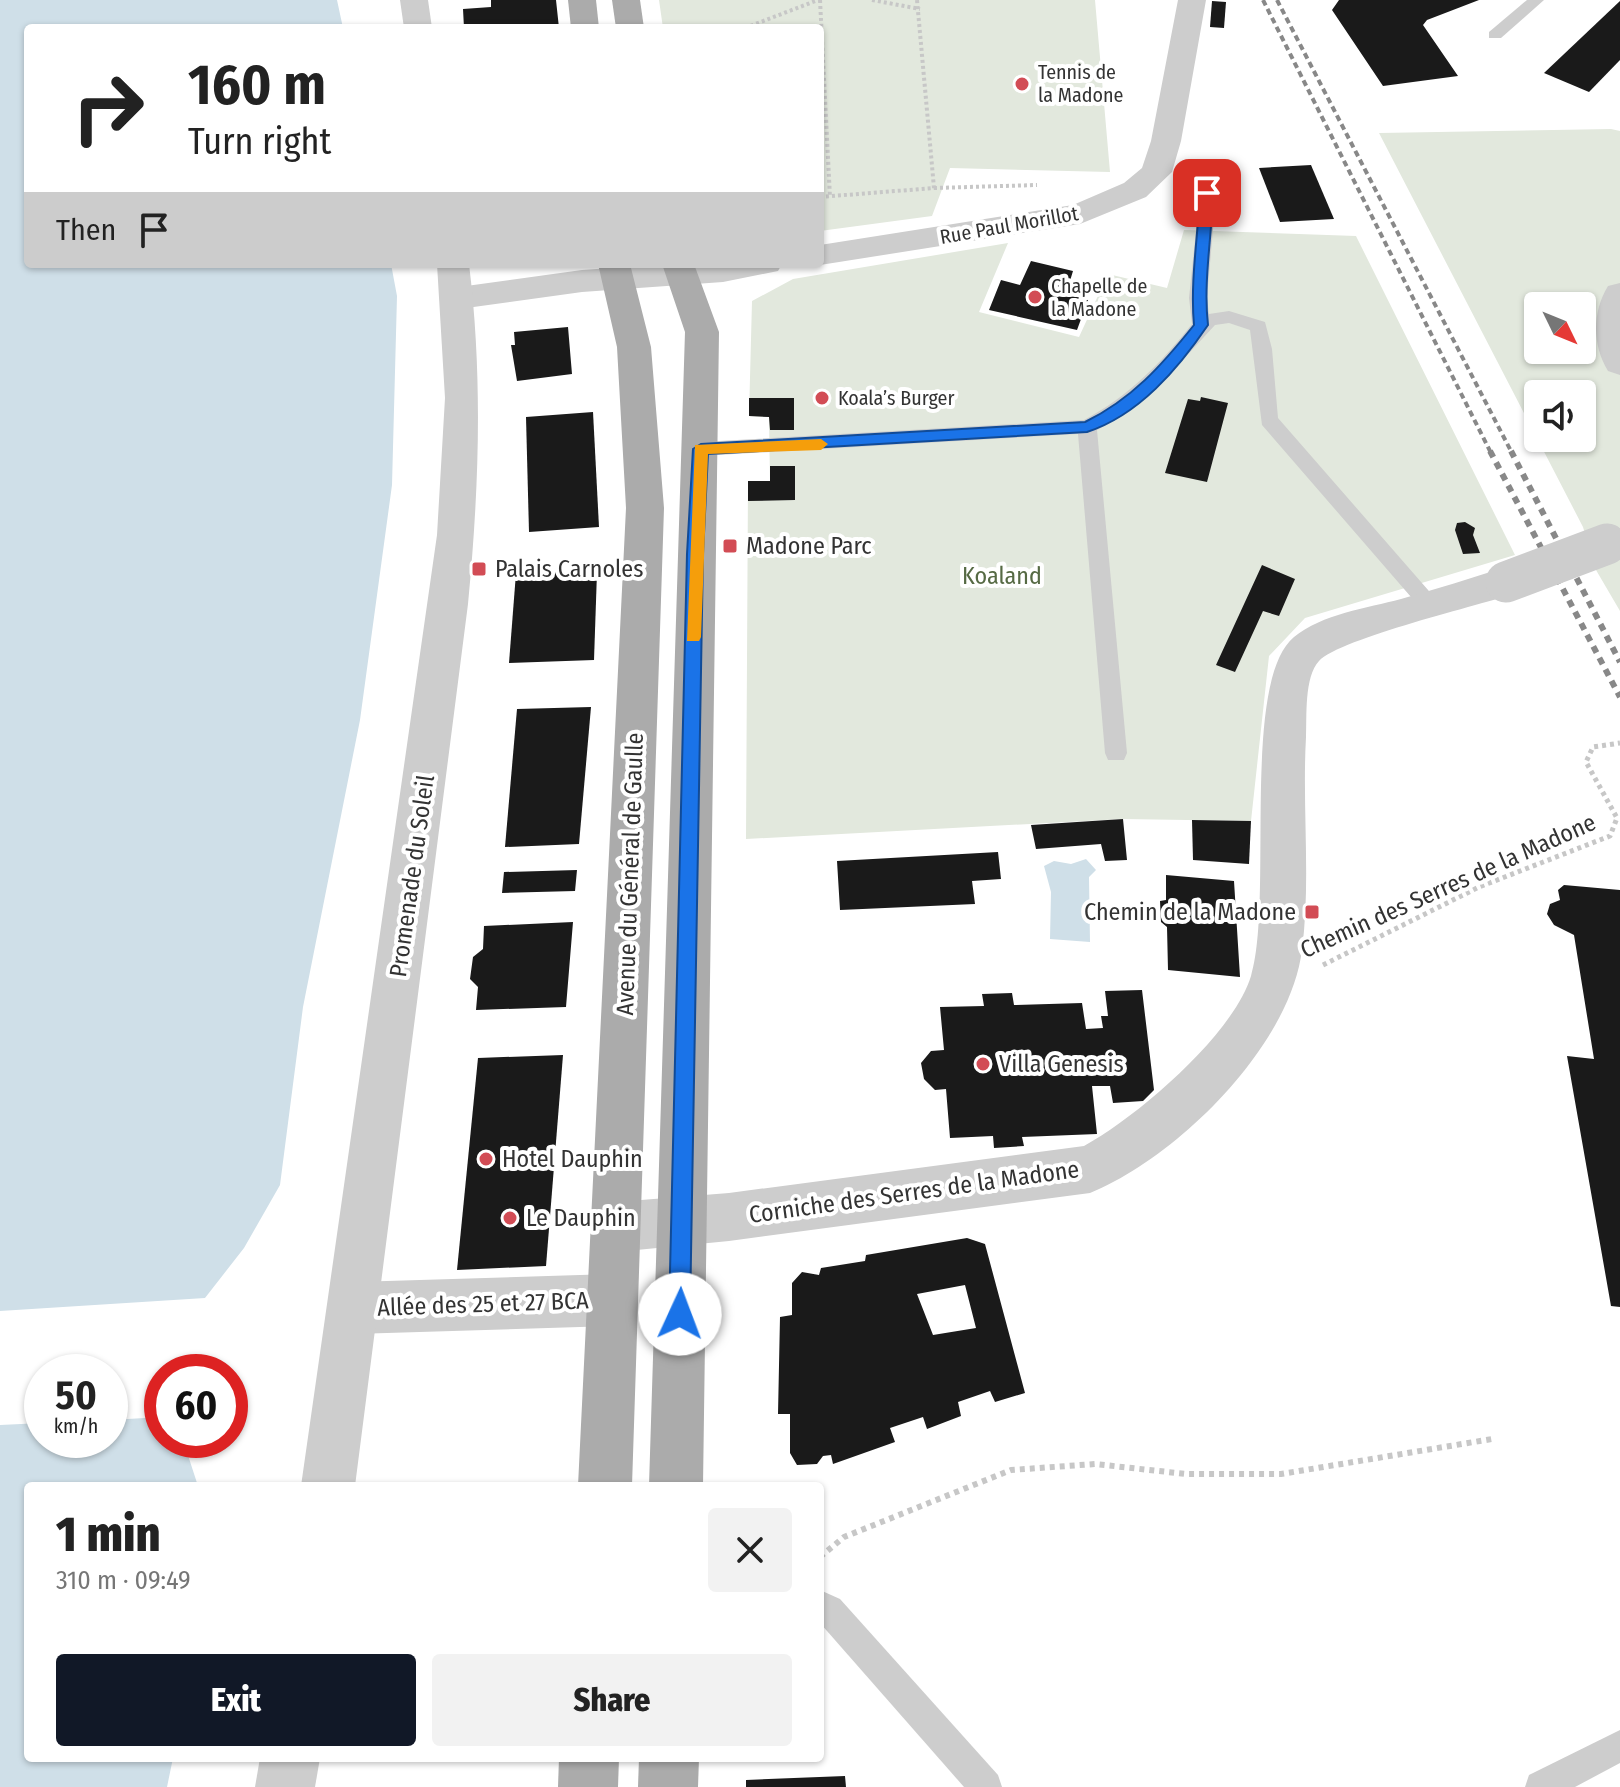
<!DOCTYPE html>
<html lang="en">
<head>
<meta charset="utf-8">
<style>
  body { margin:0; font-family:"Fira Sans Condensed",sans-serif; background:#f2f2f2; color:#222; height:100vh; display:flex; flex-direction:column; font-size:30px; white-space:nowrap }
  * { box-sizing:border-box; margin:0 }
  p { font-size:26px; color:#767676 }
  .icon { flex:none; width:44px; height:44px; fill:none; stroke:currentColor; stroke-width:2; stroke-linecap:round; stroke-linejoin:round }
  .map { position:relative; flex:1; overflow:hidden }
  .drawer { position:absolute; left:24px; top:1482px; width:800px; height:280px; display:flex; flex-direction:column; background:#fff; border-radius:8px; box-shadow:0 2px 6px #0004 }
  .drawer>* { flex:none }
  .hud { position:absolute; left:24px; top:24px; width:800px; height:244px; border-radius:8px; box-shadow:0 2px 6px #0004; background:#fff; color:#222; overflow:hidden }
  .needle { width:52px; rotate:133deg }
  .fabs { position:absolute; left:1524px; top:292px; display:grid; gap:16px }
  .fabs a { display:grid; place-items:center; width:72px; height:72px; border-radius:8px; background:#fff; box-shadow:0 2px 6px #0004; font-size:40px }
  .speed { position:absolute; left:24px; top:1354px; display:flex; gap:16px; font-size:40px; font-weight:700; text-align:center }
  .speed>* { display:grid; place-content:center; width:104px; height:104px; border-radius:50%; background:#fff; box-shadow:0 2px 6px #0004; line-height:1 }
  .speed small { font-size:20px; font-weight:400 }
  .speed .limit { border:12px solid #d22; background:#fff; color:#111 }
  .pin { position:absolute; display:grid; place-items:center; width:68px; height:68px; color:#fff; margin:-34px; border-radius:16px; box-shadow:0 4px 12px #0006 }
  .me { position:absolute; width:88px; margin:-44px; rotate:2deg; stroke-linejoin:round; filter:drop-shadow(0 0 6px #0008) }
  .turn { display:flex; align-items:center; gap:28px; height:168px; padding:0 32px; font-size:36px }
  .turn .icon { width:104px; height:104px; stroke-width:2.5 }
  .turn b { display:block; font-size:56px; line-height:68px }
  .then { display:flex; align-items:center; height:76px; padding:0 32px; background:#0003; gap:16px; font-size:30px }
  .round { display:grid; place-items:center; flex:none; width:84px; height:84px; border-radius:8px; background:#f2f2f2 }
  .summary { display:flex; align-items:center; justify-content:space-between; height:136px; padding:0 32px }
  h1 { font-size:48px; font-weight:800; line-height:60px }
  .primary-button { display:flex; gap:16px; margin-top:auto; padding:16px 32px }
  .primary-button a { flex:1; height:92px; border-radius:8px; background:#111827; color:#fff; font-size:32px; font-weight:800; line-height:92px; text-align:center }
  .primary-button a+a { background:#f2f2f2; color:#222 }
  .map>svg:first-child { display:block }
  .green { fill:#e2e8dd; fill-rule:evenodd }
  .water { fill:#cfdfe8 }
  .building { fill:#1a1a1a; fill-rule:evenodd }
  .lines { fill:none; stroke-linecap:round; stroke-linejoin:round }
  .path-far2 { stroke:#c7c7c7; stroke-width:4; stroke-dasharray:3 3; stroke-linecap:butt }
  .path-far1 { stroke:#c7c7c7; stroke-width:5; stroke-dasharray:4 4; stroke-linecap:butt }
  .path { stroke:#c7c7c7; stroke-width:6; stroke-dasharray:5 5; stroke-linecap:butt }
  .service { fill:#cdcdcd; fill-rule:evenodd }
  .minor { fill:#cdcdcd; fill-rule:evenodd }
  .tertiary { fill:#cdcdcd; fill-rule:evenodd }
  .primary { fill:#ababab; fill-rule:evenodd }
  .rail-far1 { stroke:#888; stroke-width:4; stroke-dasharray:6 4; stroke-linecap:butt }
  .rail { stroke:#888; stroke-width:6; stroke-dasharray:7 6; stroke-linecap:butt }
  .minor-bridge { stroke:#cdcdcd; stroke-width:41 }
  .route { fill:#1a73e8; stroke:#114b97; stroke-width:2 }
  .slow { fill:#f59e0b }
  .poi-dot { fill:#d24c55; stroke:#fff; stroke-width:3 }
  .labels { text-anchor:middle; stroke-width:8; stroke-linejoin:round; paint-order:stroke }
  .far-poi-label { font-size:20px; fill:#333; stroke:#fff; text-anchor:start }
  .far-street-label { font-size:20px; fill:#333; stroke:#fff }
  .poi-label { font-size:24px; fill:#333; stroke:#fff; text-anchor:start }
  .park-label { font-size:24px; fill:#566a44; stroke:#fff }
  .street-label { font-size:24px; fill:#333; stroke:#fff }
</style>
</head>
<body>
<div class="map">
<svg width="1620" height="1787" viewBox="0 0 1620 1787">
  <rect width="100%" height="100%" fill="#fff"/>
  <!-- green -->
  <g class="green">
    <polygon points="659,0 1095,0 1110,172 950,168 932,216 820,231 820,28 663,28"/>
    <path d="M1611,129L1620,131V611L1596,570L1583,527L1379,133ZM1538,306H1582V350H1538ZM1538,394H1582V438H1538Z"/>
    <polygon points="1184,230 1356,236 1515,555 1305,618 1269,656 1251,821 1123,819 746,839 748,481 770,481 769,417 749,416 752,301 793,279 1008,243 979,312 1079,337 1108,274 1167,288"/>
  </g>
  <!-- water -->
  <g class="water">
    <polygon points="0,0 337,0 343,28 28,28 28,264 391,264 397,296 392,485 360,720 303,1007 280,1185 244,1248 205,1298 0,1311"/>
    <polygon points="1086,859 1096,870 1089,877 1090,942 1050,939 1051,892 1044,866 1054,861 1071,864"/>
    <polygon points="162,1417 162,1440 183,1440 198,1486 28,1486 28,1758 173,1758 167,1787 0,1787 0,1425 42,1423 42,1440 110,1440 110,1420"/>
  </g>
  <!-- building -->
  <g class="building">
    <polygon points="491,0 556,0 559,28 464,28 463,9 491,7"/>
    <polygon points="1339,0 1479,0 1427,20 1423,25 1458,76 1383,86 1332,10"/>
    <polygon points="1212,1 1226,2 1224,28 1210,27"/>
    <polygon points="1620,1 1620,60 1589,92 1544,73"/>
    <polygon points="1311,165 1334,219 1280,222 1259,168"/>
    <polygon points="1031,261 1073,271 1066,294 1088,300 1077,330 989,310 1001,280 1020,285"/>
    <polygon points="568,327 572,374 517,381 511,345 515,345 514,332"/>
    <polygon points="1201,397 1228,403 1207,482 1165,473 1188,399 1200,401"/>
    <polygon points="749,398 794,398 794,430 770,430 769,417 749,416"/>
    <polygon points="593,412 599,527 529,532 526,417"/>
    <polygon points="770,466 795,466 795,500 748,501 748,481 770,481"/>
    <polygon points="1465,522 1475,528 1473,535 1480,553 1463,554 1455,530 1457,523"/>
    <polygon points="1262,565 1295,579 1279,616 1263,611 1235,672 1216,665"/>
    <polygon points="597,572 594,660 509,663 516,573"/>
    <polygon points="591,707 579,844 505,847 517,709"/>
    <polygon points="1123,819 1127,860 1105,861 1101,844 1036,849 1031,825"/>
    <polygon points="1192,820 1251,821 1249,864 1193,860"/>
    <polygon points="998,852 1001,879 972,881 975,904 840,910 837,861"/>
    <polygon points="577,870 575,891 502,893 504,872"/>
    <polygon points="1166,875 1234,881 1240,977 1168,970 1167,927 1161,922 1160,901 1166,900"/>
    <polygon points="1564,885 1620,890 1620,1307 1611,1306 1567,1056 1594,1059 1574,935 1554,925 1547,914 1550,904 1560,900 1558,890"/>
    <polygon points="573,922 566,1007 476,1010 478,987 470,979 473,957 483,949 484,926"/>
    <polygon points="1142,990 1154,1090 1143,1101 1113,1103 1110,1086 1092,1086 1097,1134 1022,1137 1024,1146 994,1148 993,1136 950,1138 946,1089 935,1090 924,1079 921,1063 931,1051 944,1050 940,1007 984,1006 982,994 1012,993 1014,1005 1082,1003 1086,1029 1103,1028 1101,1016 1108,1016 1105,991"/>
    <polygon points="563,1055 546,1266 457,1270 478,1058"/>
    <path d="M967,1238L985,1244L1025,1393L995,1402L990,1391L958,1402L961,1416L927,1429L923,1417L890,1428L895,1442L833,1464L831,1455L823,1456L817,1464L797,1465L790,1453V1414H778L780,1317L792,1315V1283L802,1272L819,1275L821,1268L865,1261L866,1255ZM965,1285L976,1328L933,1335L917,1294Z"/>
    <polygon points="845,1776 846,1787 746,1787 746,1780"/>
  </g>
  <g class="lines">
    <!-- path-far2 -->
    <g class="path-far2">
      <polyline points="820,0 830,197"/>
      <polyline points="872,0 920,9"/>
      <polyline points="745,28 818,0"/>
      <polyline points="934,188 1037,185"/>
      <polyline points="820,197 934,188 917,0"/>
    </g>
    <!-- path-far1 -->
    <polyline class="path-far1" points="1323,965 1479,887 1610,836 1617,818 1586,762 1593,747 1620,743"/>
    <!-- path -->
    <polyline class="path" points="820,1557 844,1537 1011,1470 1095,1464 1186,1474 1281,1474 1492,1439"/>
    <!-- service -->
    <g class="service">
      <polygon points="1527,0 1544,0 1501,38 1489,38 1489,32"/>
      <path d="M1210,167L1218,172L1207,298L1209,314L1229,311L1265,322L1272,349L1278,418L1442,606L1431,614L1424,612L1262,425L1250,330L1229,323L1215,325L1157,388L1129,412L1097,430L1127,753L1124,760H1108L1105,753L1078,434L701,456L691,449L701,442L1084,420C1128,397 1161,363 1192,324L1189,298L1202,172Z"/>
      <polygon points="820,1590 840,1599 998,1775 1002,1787 964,1787 820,1623"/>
      <polygon points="1620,1730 1620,1763 1575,1787 1525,1787 1529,1775"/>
    </g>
    <!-- minor -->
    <g class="minor">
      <polygon points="1178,0 1206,0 1181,141 1172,172 1146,197 1080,224 820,265 815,264 820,264 820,245 1073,205 1124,183 1142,168 1151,141"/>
      <polygon points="671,264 782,264 778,271 723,282 582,292 459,309 447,306 442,298 447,290 459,287 582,270"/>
      <path d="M1620,283V375L1608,371C1592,345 1592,312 1608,286Z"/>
      <path d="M1506,567L1520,572L1525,582L1520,592C1481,605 1341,638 1319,661C1304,677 1307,717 1306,737C1302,808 1311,880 1302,950C1290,1046 1177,1158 1090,1193L729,1241L616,1252L598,1244L591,1227L598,1210L616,1202L729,1193L1084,1146C1137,1117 1233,1035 1251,976C1274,901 1240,682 1294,637C1322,614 1367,608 1401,599C1437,589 1471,578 1506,567Z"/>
      <polygon points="612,1274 630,1282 638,1300 630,1318 612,1326 354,1334 336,1326 328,1308 336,1290 354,1282"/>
    </g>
    <!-- tertiary -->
    <g class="tertiary">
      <polygon points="400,0 428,0 432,28 404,28"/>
      <path d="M437,264H469C483,378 479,489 468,604L355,1486H301L437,535L445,398Z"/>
      <polygon points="260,1758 320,1758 315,1787 255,1787"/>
    </g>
    <!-- primary -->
    <g class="primary">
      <polygon points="568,0 596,0 599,28 571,28"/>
      <polygon points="612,0 640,0 644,28 616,28"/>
      <polygon points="598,264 630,264 651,347 664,508 632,1486 578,1486 626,508 617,347"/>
      <polygon points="662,264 694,264 719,332 703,1486 649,1486 685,332"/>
      <polygon points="559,1758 619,1758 618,1787 558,1787"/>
      <polygon points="639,1758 699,1758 698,1787 638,1787"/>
    </g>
    <!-- rail-far1 -->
    <g class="rail-far1">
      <polyline points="1263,0 1491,453"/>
      <polyline points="1277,0 1512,453"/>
    </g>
    <!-- rail -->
    <g class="rail">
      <polyline points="1490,451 1620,697"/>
      <polyline points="1511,451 1620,662"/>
    </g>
    <!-- minor-bridge -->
    <polyline class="minor-bridge" points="1506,582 1607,544"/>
  </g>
  <!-- route -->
  <path class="route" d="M1207,189L1213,193C1212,236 1203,282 1208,325C1178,369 1139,415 1087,432L708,454L703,554L690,1314L687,1321L680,1324L672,1321L669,1314L687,554L693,449L701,444L1085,422C1132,399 1162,365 1194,325C1190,282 1198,236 1200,193Z"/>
  <!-- slow -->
  <polygon class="slow" points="821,439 828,444 821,450 708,454 701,637 699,641 687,641 695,445"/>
  <!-- markers -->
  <g class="poi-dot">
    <circle cx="1022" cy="84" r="8"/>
    <circle cx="1035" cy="297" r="8"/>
    <circle cx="822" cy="398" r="8"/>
    <rect x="722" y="538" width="16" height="16" rx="4"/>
    <rect x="471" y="561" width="16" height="16" rx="4"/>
    <rect x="1304" y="904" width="16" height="16" rx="4"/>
    <circle cx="983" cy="1064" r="8"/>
    <circle cx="486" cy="1159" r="8"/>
    <circle cx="510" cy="1218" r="8"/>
  </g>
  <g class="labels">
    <!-- far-poi labels -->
    <g class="far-poi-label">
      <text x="1038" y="79">Tennis de<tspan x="1038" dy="23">la Madone</tspan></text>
      <text x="1051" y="293">Chapelle de<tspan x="1051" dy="23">la Madone</tspan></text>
      <text x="838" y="405">Koala’s Burger</text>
    </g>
    <!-- far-street labels -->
    <g class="far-street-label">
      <text transform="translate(1009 225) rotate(-10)" y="7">Rue Paul Morillot</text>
    </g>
    <!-- poi labels -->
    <g class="poi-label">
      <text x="746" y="554">Madone Parc</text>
      <text x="495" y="577">Palais Carnoles</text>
      <text x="1296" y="920" text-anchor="end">Chemin de la Madone</text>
      <text x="999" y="1072">Villa Genesis</text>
      <text x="502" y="1167">Hotel Dauphin</text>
      <text x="526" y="1226">Le Dauphin</text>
    </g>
    <!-- park labels -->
    <g class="park-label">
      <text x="1002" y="584">Koaland</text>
    </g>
    <!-- street labels -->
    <g class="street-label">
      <text transform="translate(630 874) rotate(-88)" y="8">Avenue du Général de Gaulle</text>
      <text transform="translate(412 876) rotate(-82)" y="8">Promenade du Soleil</text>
      <text transform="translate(1448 886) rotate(-24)" y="8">Chemin des Serres de la Madone</text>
      <text transform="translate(914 1192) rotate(-8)" y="8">Corniche des Serres de la Madone</text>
      <text transform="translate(483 1304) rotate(-2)" y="8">Allée des 25 et 27 BCA</text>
    </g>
  </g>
</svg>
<div class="fabs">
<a><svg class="needle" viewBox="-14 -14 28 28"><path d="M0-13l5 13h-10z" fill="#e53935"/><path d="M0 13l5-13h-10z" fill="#767676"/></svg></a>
<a><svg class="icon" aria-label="sound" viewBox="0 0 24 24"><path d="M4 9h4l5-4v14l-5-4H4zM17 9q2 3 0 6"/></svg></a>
</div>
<div class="speed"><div>50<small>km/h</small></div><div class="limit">60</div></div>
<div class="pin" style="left:1207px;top:193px;background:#d93025"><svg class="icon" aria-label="arrive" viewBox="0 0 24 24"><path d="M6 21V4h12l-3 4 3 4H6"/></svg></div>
<svg class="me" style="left:680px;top:1314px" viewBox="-20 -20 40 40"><circle r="19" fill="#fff"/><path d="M0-13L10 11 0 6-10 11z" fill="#1a73e8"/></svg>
<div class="hud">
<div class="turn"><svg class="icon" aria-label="right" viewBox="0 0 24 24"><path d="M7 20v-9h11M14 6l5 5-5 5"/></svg><div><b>160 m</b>Turn right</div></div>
<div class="then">Then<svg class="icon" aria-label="arrive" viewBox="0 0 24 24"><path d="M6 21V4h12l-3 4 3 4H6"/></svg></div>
</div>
<section class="drawer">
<div class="summary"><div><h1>1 min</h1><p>310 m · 09:49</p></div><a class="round"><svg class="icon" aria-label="close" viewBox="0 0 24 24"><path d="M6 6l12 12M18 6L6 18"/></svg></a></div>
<div class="primary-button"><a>Exit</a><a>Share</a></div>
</section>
</div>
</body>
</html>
